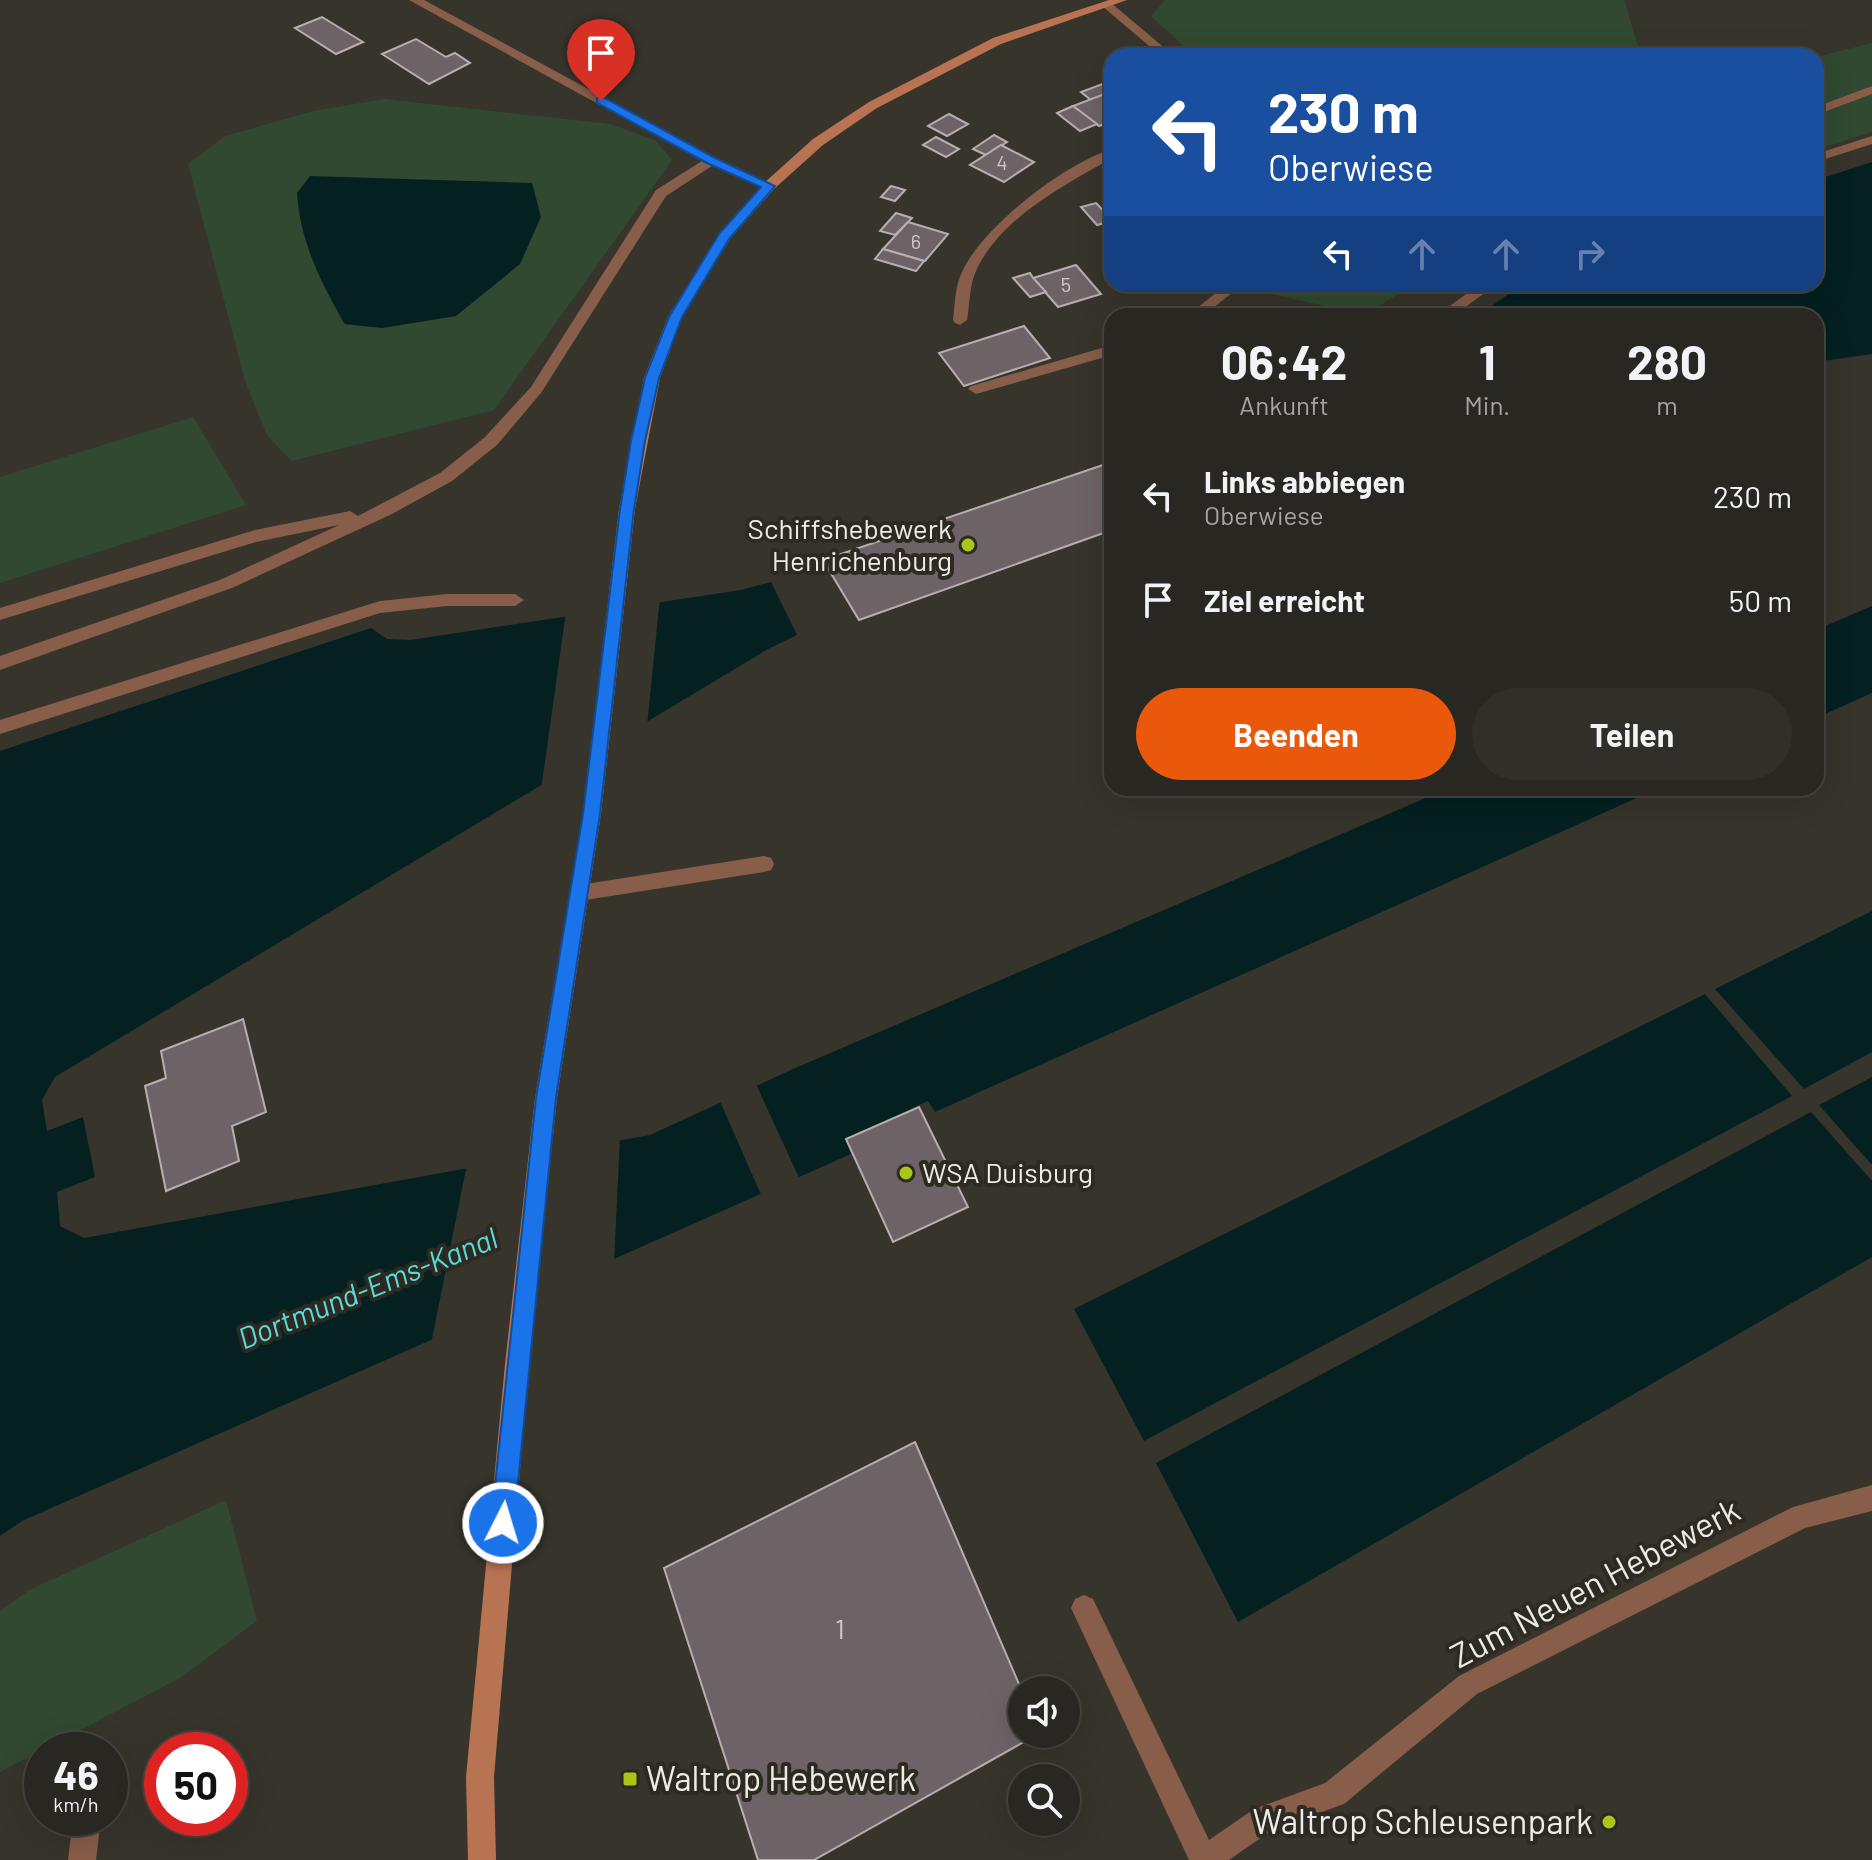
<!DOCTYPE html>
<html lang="de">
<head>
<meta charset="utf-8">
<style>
  body { margin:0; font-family:Barlow,sans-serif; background:#312f2a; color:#f1f3f6; height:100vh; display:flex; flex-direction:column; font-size:30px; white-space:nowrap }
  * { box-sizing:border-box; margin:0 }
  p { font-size:26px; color:#a5a5a5 }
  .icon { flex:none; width:44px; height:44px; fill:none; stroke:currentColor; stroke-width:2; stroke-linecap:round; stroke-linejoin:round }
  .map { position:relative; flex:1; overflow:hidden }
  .details { position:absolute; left:1104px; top:308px; width:720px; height:488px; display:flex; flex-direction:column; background:#292721; border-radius:24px; box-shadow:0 8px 32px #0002,0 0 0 2px #45443f }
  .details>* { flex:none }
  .guide { position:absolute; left:1104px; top:48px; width:720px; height:244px; border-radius:24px; box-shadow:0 8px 32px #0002,0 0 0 2px #45443f; background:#1a4fa0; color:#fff; overflow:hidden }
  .tools { position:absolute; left:1008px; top:1676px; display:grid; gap:16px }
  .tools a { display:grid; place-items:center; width:72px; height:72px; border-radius:50%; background:#292721; box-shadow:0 8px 32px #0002,0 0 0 2px #45443f; font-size:40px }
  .speed { position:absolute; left:24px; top:1732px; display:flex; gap:16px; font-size:40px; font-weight:700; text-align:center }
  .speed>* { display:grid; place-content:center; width:104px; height:104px; border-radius:50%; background:#292721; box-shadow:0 8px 32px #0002,0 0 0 2px #45443f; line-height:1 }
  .speed small { font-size:20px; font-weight:400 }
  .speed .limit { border:12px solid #d22; background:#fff; color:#111 }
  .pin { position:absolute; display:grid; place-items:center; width:68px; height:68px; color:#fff; margin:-82px -34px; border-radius:50% 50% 50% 0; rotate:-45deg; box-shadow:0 0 8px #0007 }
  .pin .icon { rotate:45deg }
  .me { position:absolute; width:88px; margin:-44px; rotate:5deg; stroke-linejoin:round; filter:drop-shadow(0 0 6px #0008) }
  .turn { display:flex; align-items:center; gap:28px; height:168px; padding:0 32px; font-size:36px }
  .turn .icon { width:104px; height:104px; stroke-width:2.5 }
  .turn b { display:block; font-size:56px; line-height:68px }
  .lanes { display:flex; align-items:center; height:76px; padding:0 32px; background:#0003; justify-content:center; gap:40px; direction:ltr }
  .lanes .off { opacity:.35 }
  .eta { display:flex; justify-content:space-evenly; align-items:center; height:136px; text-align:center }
  .eta b { font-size:48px; font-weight:700; line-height:56px }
  .cta { display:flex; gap:16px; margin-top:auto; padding:16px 32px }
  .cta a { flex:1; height:92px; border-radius:48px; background:#ea580c; color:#fff; font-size:32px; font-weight:700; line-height:92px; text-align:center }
  .cta a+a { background:#312f2a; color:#f1f3f6 }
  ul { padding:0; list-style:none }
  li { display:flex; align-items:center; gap:24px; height:104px; padding:0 32px }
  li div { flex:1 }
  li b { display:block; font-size:30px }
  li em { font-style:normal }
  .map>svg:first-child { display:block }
  .green { fill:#304930; fill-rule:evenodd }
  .water { fill:#042021 }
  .pier { fill:#37342c }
  .building { fill:#6d6366; stroke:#b8adb1; stroke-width:2 }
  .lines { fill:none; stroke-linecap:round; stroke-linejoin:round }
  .lane { fill:#885d49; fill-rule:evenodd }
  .street { fill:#885d49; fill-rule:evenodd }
  .secondary { fill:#b77352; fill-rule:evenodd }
  .route { fill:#1a73e8; stroke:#114b97; stroke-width:2 }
  .poi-dot { fill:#aac718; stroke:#2d2a22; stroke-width:3 }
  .labels { text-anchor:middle; stroke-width:8; stroke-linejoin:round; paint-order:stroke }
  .far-number-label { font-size:20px; fill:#cdc9c6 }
  .poi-label { font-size:28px; fill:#edebe6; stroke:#2d2a22; text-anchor:end }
  .near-number-label { font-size:28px; fill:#cdc9c6 }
  .water-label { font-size:30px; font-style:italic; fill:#58dcdd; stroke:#2d2a22 }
  .near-street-label { font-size:34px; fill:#edebe6; stroke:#2d2a22 }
  .near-poi-label { font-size:34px; fill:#edebe6; stroke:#2d2a22; text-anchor:start }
</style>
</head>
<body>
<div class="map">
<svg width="1872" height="1860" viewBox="0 0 1872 1860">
  <rect width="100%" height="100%" fill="#37342c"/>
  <!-- green -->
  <g class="green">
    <polygon points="1165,0 1624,0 1641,56 1194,56 1151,16"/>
    <polygon points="1872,43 1872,132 1816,150 1816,57"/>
    <path d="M384,99L611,124L656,141L672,160L494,410L291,461L267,435L246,384L188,164L225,136L313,111ZM297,193L456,316L382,328L344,324C321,283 300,241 297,193Z"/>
    <polygon points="1266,284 1415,284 1364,315 1263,292"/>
    <polygon points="193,417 246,505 0,583 0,477"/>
    <polygon points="226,1500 257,1621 180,1678 0,1772 0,1611 29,1590"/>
  </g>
  <!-- water -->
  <g class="water">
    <polygon points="1872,162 1872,354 1816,362 1816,316 1476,316 1524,284 1816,284 1816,180"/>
    <path d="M310,176L532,183L541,217L520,264L456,316L382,328L345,324C321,283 300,241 297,193Z"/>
    <polygon points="771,582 797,635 768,649 55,1077 42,1100 47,1131 83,1117 95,1177 57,1192 60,1226 84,1238 650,1135 793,1069 1449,788 1659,788 935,1112 928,1101 845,1139 851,1154 22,1521 0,1536 0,751 371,628 387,639 410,640 741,590"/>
    <polygon points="1872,606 1872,693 1816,718 1816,630"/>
    <polygon points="1872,911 1872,1052 1804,1089 1715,989"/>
    <polygon points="1705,994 1792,1096 1144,1441 1074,1309"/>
    <polygon points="1872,1077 1872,1165 1819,1105"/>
    <polygon points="1811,1112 1872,1181 1872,1257 1238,1622 1156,1463"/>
  </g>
  <!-- pier -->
  <g class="pier">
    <polygon points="660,597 647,726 541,790 566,612"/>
    <polygon points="755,1082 800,1180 762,1197 719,1099"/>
    <polygon points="620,1136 614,1263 431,1344 467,1164"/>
  </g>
  <!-- building -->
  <g class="building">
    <polygon points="322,17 363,42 336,54 295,28"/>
    <polygon points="416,39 446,57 455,53 470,63 429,84 382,54"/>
    <polygon points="1105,83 1112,88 1112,92 1091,100 1081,92"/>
    <polygon points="1110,92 1112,121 1099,126 1073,106"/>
    <polygon points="1073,106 1097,124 1080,131 1057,113"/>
    <polygon points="949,114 968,124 947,136 928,126"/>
    <polygon points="994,135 1007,142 986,155 973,149"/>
    <polygon points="936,137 959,149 946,157 923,145"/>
    <polygon points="1001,145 1034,162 1004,182 970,165"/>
    <polygon points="891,186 905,190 895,201 881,197"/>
    <polygon points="1096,203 1112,220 1112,221 1097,225 1081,207"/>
    <polygon points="896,213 912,218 895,235 880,231"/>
    <polygon points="908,222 948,234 925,261 883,249"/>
    <polygon points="883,249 924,261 916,271 875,259"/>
    <polygon points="1076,265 1101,294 1058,307 1033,278"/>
    <polygon points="1030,273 1033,278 1046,292 1030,297 1013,278"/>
    <polygon points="1024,326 1050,358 964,386 939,353"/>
    <polygon points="1112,462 1112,530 859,620 823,560"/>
    <polygon points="243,1019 266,1112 232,1126 239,1161 166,1191 145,1086 166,1078 161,1051"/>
    <polygon points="919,1107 968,1207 893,1242 846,1139"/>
    <polygon points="915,1442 1022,1691 1022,1734 1038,1734 814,1860 758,1860 664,1568"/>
  </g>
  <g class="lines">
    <!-- lane -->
    <g class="lane">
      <polygon points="409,0 424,0 716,158 776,186 764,189 712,166 666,196 541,393 497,445 452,481 392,514 232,588 0,670 0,656 220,580 339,525 256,542 0,620 0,608 255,530 350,511 358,516 440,473 485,437 531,387 656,190 702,161"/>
      <polygon points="1102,2 1110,2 1174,56 1161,56 1102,6"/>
      <polygon points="1872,86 1872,94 1816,115 1816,107"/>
      <polygon points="1872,136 1872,144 1816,162 1816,154"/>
      <path d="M1112,149V158C1063,186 1000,218 976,271C969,286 970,304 967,320L960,325L955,323L953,320C955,304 955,286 962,272C983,226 1064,164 1112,149Z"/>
      <polygon points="1227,284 1243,284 1203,316 1187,316"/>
      <polygon points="1480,284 1497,284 1453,316 1436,316"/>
      <polygon points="1112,345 1112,355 976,394 968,389 971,386"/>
      <polygon points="447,594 515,594 524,600 515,606 447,606 380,613 0,734 0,720 380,601"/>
      <polygon points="764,856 771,858 774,864 771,870 764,872 579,901 572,899 569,893 572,887 579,885"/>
      <polygon points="1872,1485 1872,1511 1805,1528 1477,1694 1344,1804 1272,1830 1229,1860 1189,1860 1071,1608 1075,1599 1084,1595 1093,1599 1209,1840 1254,1809 1325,1783 1459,1676 1793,1507"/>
    </g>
    <!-- street -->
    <polygon class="street" points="73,1818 101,1818 96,1860 68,1860"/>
    <!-- secondary -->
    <polygon class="secondary" points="1109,0 1127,0 1001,44 877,108 823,145 774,189 730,239 682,317 660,378 635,509 601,814 557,1098 529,1364 494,1777 496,1860 468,1860 466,1777 505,1364 535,1098 583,814 619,509 644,378 668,317 719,234 764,183 813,139 869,102 993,38"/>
  </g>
  <!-- route -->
  <polygon class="route" points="597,98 605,98 715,158 775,186 729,239 682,317 659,378 645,441 634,509 600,814 556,1098 514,1523 511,1531 503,1535 495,1531 491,1523 536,1098 583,814 620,509 631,441 645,378 669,317 719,234 761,187 707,163 597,103"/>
  <!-- markers -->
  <g class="poi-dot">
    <circle cx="968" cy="545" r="8"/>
    <circle cx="906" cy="1173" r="8"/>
    <rect x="622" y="1771" width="16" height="16" rx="4"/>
    <circle cx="1609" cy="1822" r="8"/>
  </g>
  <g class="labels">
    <!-- far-number labels -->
    <g class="far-number-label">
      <text x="1002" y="170">4</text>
      <text x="916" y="249">6</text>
      <text x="1066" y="292">5</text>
    </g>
    <!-- poi labels -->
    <g class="poi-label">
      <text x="952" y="539">Schiffshebewerk<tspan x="952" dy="32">Henrichenburg</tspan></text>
      <text x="922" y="1183" text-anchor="start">WSA Duisburg</text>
    </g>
    <!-- near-number labels -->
    <g class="near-number-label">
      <text x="840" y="1639">1</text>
    </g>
    <!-- water labels -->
    <g class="water-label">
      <text transform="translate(368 1289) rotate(-22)" y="10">Dortmund-Ems-Kanal</text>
    </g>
    <!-- near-street labels -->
    <g class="near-street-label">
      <text transform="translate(1595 1583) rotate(-28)" y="12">Zum Neuen Hebewerk</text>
    </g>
    <!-- near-poi labels -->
    <g class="near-poi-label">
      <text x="646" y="1791">Waltrop Hebewerk</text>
      <text x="1593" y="1834" text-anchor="end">Waltrop Schleusenpark</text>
    </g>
  </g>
</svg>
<div class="tools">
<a><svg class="icon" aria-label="sound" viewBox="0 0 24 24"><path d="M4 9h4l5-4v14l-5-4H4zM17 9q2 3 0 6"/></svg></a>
<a><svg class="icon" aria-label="search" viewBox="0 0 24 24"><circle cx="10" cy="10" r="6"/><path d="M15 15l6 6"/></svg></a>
</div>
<div class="speed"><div>46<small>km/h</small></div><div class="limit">50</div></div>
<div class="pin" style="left:601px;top:101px;background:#d93025"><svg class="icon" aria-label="arrive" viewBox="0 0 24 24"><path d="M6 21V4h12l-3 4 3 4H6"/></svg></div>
<svg class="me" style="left:503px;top:1523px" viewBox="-20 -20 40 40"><circle r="17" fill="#1a73e8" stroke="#fff" stroke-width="3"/><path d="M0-11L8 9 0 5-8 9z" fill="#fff"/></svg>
<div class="guide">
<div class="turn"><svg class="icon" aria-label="left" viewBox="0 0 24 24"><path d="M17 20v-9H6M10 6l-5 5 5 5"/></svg><div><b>230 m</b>Oberwiese</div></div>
<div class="lanes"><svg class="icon" aria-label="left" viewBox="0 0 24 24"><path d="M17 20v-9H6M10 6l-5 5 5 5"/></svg><svg class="icon off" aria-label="ahead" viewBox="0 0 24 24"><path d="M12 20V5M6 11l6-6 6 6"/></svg><svg class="icon off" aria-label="ahead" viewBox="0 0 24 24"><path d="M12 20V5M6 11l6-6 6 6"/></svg><svg class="icon off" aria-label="right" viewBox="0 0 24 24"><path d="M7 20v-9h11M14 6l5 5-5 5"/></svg></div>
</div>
<section class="details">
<div class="eta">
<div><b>06:42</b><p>Ankunft</p></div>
<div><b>1</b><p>Min.</p></div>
<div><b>280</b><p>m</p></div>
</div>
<ul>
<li><svg class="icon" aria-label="left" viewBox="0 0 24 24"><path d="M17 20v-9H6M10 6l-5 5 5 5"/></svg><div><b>Links abbiegen</b><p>Oberwiese</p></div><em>230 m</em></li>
<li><svg class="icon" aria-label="arrive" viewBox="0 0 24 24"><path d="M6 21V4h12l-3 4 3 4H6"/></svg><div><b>Ziel erreicht</b></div><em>50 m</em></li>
</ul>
<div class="cta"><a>Beenden</a><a>Teilen</a></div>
</section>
</div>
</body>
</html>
